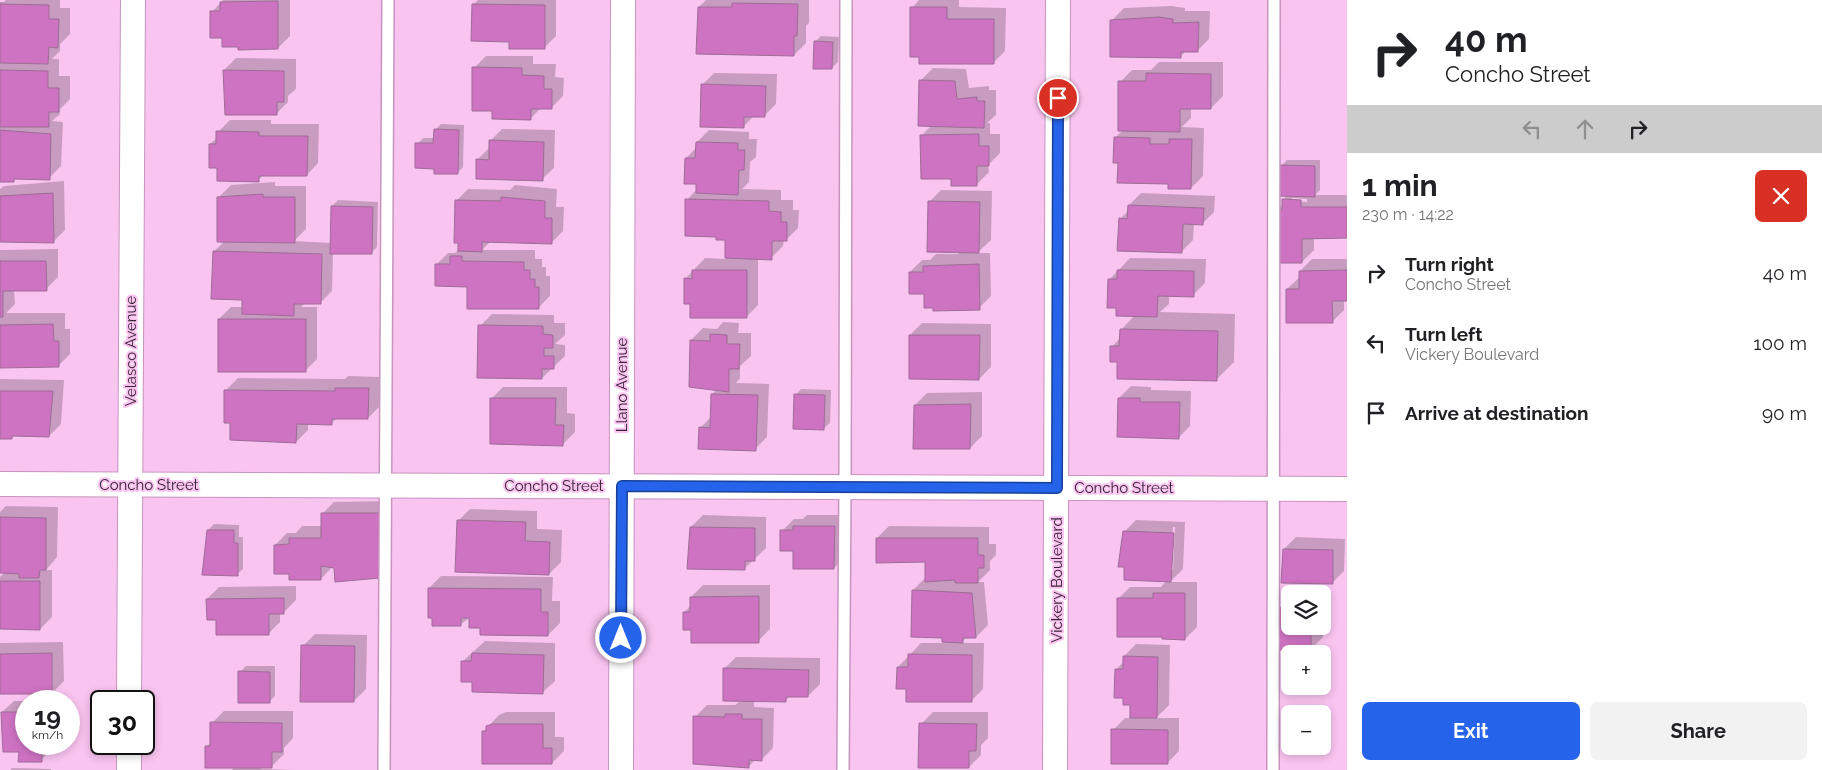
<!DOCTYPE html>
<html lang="en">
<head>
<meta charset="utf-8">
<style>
  body { margin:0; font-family:Raleway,sans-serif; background:#f2f2f2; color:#202124; height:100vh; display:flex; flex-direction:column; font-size:19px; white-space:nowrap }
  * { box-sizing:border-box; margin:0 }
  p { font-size:16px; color:#757577 }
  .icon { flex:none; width:28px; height:28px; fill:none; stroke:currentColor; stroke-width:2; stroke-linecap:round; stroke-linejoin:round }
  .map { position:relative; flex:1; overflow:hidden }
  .side { display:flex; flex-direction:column; background:#fff; width:475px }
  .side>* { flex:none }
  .hud { background:#fff; color:#202124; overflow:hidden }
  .tools { position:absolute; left:1281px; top:585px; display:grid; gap:10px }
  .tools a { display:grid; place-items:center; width:50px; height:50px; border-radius:8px; background:#fff; box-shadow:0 2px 8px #0003; font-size:25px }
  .speed { position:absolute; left:15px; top:690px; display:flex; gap:10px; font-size:25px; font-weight:700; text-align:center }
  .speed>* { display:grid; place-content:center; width:65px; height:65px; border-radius:50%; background:#fff; box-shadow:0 2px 8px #0003; line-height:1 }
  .speed small { font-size:12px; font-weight:400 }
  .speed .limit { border:2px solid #111; border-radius:8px; background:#fff; color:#111 }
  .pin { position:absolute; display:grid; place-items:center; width:42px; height:42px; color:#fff; margin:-21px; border:2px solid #fff; border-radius:50%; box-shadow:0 1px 5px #0007 }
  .me { position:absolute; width:55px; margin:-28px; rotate:0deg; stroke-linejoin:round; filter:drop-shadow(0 0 4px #0008) }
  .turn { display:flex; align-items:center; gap:18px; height:105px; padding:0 15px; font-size:22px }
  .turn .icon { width:65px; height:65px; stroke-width:2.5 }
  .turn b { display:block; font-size:35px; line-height:42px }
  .lanes { display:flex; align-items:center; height:48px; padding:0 15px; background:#0003; justify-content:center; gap:25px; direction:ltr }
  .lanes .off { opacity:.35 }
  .round { display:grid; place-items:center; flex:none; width:52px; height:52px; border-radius:8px; background:#f2f2f2 }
  .summary { display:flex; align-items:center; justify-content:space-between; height:85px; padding:0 15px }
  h1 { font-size:30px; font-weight:700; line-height:38px }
  .button { display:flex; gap:10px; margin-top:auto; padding:10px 15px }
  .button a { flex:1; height:58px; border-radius:8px; background:#2563eb; color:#fff; font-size:20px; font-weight:700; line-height:58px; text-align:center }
  .button a+a { background:#f2f2f2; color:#202124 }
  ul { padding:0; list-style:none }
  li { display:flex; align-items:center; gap:15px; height:70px; padding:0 15px }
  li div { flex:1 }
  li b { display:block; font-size:19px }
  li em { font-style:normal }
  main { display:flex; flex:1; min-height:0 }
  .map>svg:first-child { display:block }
  .shadow { fill:#0003; fill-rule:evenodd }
  .building { fill:#ce72c2; stroke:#9d6d96 }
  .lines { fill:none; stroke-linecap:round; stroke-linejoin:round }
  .lane-casing { stroke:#c794be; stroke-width:14 }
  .street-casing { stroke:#c794be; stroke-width:26 }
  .lane { stroke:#fff; stroke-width:11 }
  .street { stroke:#fff; stroke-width:24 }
  .route-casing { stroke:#184099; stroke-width:12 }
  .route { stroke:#2563eb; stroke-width:9 }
  .labels { text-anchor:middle; stroke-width:4; stroke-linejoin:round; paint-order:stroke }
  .street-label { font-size:15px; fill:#382435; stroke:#fac4f1 }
</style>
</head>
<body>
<main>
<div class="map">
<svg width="1347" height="770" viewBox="0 0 1347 770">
  <rect width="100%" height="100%" fill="#fac4f1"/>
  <!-- shadow -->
  <g class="shadow">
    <polygon points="6,0 60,0 60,8 70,8 70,34 60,44 60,51 52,59 59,59 59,76 70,76 70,99 60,109 60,114 52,121 63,122 61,166 49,178 16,178 13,181 0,180 0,2 4,2"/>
    <polygon points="223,0 290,0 290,36 278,48 239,46 223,37 212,12"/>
    <polygon points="478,0 556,0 556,36 544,48 511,40 474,4"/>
    <polygon points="706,0 809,0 809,23 806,26 806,43 794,55 699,7"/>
    <polygon points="919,0 959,0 959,7 1006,8 1005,51 993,63 912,8"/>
    <polygon points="1171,6 1185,8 1185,11 1210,11 1209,39 1197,51 1186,51 1180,57 1112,20 1124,8"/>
    <polygon points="821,36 839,37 838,62 832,68 815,42"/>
    <polygon points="486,56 533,56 533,64 556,64 555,77 564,78 563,96 551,108 541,108 530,119 493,110 474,68"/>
    <polygon points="236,58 296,59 296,89 288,96 288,102 276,114 224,70"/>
    <polygon points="1159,62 1223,62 1223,96 1211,108 1191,108 1191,118 1182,127 1204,128 1203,176 1191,188 1169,183 1119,162 1115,138 1123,130 1120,82 1132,70 1151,70"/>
    <polygon points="933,68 966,69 969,88 989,86 989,90 996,90 996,115 987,123 990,123 990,134 1000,134 1000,153 988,165 989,172 977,184 952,178 922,135 932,125 921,80"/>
    <polygon points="714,73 777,74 776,104 764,116 755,115 743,127 702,85"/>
    <polygon points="230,120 271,120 271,124 319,124 318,163 307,175 264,175 258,180 218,167 210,144 218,137 218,132"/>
    <polygon points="441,124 464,125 463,167 457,173 436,168 417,144 423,138 435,138 435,130"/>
    <polygon points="502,129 555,130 554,168 542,179 477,160 489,148 490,141"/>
    <polygon points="709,130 749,132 749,139 757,139 756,157 750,162 749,182 742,189 781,190 781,200 793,200 793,210 799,210 798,228 786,240 784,240 783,246 771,258 758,258 758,305 746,317 691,303 685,279 705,258 726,259 727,239 687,200 697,189 698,183 686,158 697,147 697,142"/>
    <path d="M1287,160H1320V190L1315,195H1347V237H1314V250L1302,262L1276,211L1283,204V200L1287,195L1281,166ZM1292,198L1307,199V202L1290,201Z"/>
    <polygon points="64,181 65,230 53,242 0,241 0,189 4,186"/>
    <polygon points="275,182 275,186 306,186 306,229 294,241 331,243 332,206 338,200 378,202 377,247 371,253 333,253 332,291 320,303 305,303 301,307 317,307 317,359 305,371 219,319 231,307 243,307 244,298 214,251 225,241 219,197 231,185"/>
    <polygon points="515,185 557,189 556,207 564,207 563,231 551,243 491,241 482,250 535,250 535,259 542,259 542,267 546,267 546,276 550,276 550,296 538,308 468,285 436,265 448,253 455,253 459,249 456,201 468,189 510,190"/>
    <polygon points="941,190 992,191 991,240 977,253 990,253 991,296 979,308 925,292 910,272 922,260 930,260 936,254 959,254 929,202"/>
    <polygon points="1141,193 1215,196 1214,212 1202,224 1194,224 1193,240 1181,252 1120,219 1129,210 1129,205"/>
    <polygon points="58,249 58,277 46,289 14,290 15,304 6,313 65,313 65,329 70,329 70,354 58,366 0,367 0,250"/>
    <polygon points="1130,258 1206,259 1205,283 1193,295 1169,295 1169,304 1160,312 1235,314 1234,362 1216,380 1119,361 1112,347 1121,337 1121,330 1135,315 1117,307 1109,280"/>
    <polygon points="1312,259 1347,259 1347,300 1344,300 1344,310 1332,322 1287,289 1300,277 1300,271"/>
    <polygon points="492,314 554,315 554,323 565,323 565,335 555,344 565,345 565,356 542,378 480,326"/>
    <polygon points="723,322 739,323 738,333 751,333 751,356 740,366 740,378 736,383 769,384 767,437 755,449 700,428 711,417 712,394 717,389 691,340 703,328 717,329"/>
    <polygon points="922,323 991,324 991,367 979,379 910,335"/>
    <polygon points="348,376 380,377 380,406 368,418 337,418 331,424 308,423 308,430 296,442 231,421 226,390 238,378 345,379"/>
    <polygon points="0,379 64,380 61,424 49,436 14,435 12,438 0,437"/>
    <polygon points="1131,386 1151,387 1151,390 1191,391 1190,426 1178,438 1119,398"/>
    <polygon points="503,387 567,387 567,413 575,414 575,432 563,444 491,399"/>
    <polygon points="801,389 831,390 830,423 824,428 796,395"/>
    <polygon points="982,392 982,436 970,448 915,405 927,393"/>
    <polygon points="390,501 391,565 379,577 333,566 321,579 290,572 275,545 287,533 296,533 302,526 322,526 322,514 334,502"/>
    <polygon points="6,506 58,507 57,557 46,570 52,570 52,617 40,629 0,628 0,577 5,572 0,572 0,512"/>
    <polygon points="470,509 537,511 537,529 562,530 561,562 549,574 458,521"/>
    <polygon points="703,515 766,517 766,548 745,568 691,527"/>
    <polygon points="807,515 846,515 846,556 834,568 795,549 782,531 794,519 803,519"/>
    <path d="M1136,520L1185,522L1183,569L1170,582H1197V627L1185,639L1163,635L1118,599L1130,587H1161L1167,580L1124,532ZM1173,527H1175L1173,570H1171Z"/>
    <polygon points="214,524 239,525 239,537 243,537 243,569 237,574 208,530"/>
    <polygon points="889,526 989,527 989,544 996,544 996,555 990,561 990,570 978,582 984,582 988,625 976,637 967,637 960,643 984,643 983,689 971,701 907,687 898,667 921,643 943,643 943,637 913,590 925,578 926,560 877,538"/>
    <polygon points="1296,537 1345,539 1344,571 1332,583 1284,549"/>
    <polygon points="441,576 553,577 552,601 560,601 560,623 548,635 482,627 470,617 460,625 429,588"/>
    <polygon points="703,585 770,585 770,629 758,641 684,613 691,605 691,597"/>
    <polygon points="296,586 296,600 284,612 280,612 280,622 268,634 217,619 207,599 219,587"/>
    <polygon points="1290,597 1290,626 1322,626 1323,597 1323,637 1311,649 1279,649 1279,608"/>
    <polygon points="315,634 367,635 366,689 354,701 303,646"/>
    <polygon points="485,641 555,643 555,681 543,692 474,681 462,662"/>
    <polygon points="63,642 64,681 52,693 0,693 0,643"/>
    <polygon points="1136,644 1170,645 1169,705 1156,718 1179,718 1179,751 1167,763 1113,730 1125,718 1131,718 1131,704 1124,696 1116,670 1124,661 1124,656"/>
    <polygon points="736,657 820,658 820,684 808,696 791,695 786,700 754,700 754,707 774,708 773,748 761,760 756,759 748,767 695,717 707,705 735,705 739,702 748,702 748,700 724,669"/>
    <polygon points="246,666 275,666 275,696 269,702 240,672"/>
    <polygon points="14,701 54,701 26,701 26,744 53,744 53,748 41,760 20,750 2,712"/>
    <polygon points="224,711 293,711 293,738 284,748 284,754 272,766 261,766 261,769 295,770 232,770 235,766 206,747 212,741 212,723"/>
    <polygon points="506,712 555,712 555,737 564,737 564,751 552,763 483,732 499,715"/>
    <polygon points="933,712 988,712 988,738 981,745 981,755 969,767 921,724"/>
    <polygon points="12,768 51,769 51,770 0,770 10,770"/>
  </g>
  <!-- building -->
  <g class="building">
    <polygon points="278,1 278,49 238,50 238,47 222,47 222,38 210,38 210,11 220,11 220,2"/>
    <polygon points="732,3 798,4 797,36 794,36 794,56 696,54 698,7 732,7"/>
    <polygon points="0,4 49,5 49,19 59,19 58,48 49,47 48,64 0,63"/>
    <polygon points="472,4 545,5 545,49 509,49 509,42 471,41"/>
    <polygon points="910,7 947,7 947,19 994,19 994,64 919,64 919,57 910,57"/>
    <polygon points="1159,17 1173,19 1173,23 1199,22 1198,52 1181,52 1181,58 1110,57 1110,20"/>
    <polygon points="814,41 833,42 832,69 813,69"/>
    <polygon points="472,67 522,68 522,75 544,76 544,89 552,89 552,109 531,109 531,120 492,119 492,111 472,111"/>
    <polygon points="0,70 48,71 48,88 59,88 59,112 49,112 49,127 0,127"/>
    <polygon points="223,70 284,71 284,102 277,102 277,115 225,115"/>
    <polygon points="1146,73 1211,74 1211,109 1180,109 1180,132 1118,131 1118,81 1146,81"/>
    <polygon points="919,80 955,81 957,99 977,97 977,101 985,101 984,128 918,126"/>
    <polygon points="701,84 766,86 765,117 744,117 744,128 700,127"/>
    <polygon points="434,129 459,130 458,174 434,174 434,169 415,168 415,143 433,143"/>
    <polygon points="0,130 51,134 50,180 14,179 14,182 0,182"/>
    <polygon points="216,131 259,132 259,136 308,136 307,176 259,176 259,182 217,181 217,168 209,168 209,144 216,144"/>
    <polygon points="979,134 979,146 989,146 989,166 977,166 977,186 951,186 951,179 921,179 920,135"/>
    <polygon points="1114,137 1150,138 1150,144 1169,144 1169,139 1192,139 1191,189 1168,189 1168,184 1117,183 1118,163 1113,163"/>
    <polygon points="489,140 544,142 543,181 476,179 476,159 489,160"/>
    <polygon points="696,142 738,143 738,150 745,150 744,170 739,170 738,195 696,193 696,184 684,184 685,158 695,158"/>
    <polygon points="1280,165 1315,166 1315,197 1279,196"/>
    <polygon points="53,193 54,243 0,242 0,196"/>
    <polygon points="263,194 263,197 295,197 295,243 217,242 217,197"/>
    <polygon points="501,197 545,201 545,218 552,218 552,244 482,242 482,252 458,251 458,243 454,243 455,200 501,201"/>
    <polygon points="685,199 769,201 769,211 781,212 781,222 787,222 787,241 772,241 772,260 725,258 725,240 716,240 716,237 685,236"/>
    <polygon points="1282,199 1301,200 1301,207 1347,207 1347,238 1302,239 1302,263 1274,263 1274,211 1282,210"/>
    <polygon points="928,201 980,202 979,253 927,252"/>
    <polygon points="1128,205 1204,208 1203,225 1183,224 1182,253 1117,251 1119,218 1127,219"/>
    <polygon points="331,206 373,207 372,254 330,254"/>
    <polygon points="213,251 322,254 321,304 294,304 294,316 242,314 242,300 211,299"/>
    <polygon points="450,256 462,256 462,261 524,262 524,270 530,270 530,279 535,279 535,287 539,287 539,309 467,309 467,287 435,286 435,264 450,264"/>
    <polygon points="0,261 46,261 47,291 3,291 3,317 0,317"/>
    <polygon points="979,264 980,310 933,311 933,308 924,308 924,294 909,294 909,272 923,272 923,266"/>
    <polygon points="692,270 747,270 747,318 690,318 690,304 684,304 684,278 692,279"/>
    <polygon points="1117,270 1194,271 1194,297 1158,296 1157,317 1116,316 1116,308 1107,308 1108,279 1117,279"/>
    <polygon points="1347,270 1347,301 1332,301 1333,323 1286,323 1286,289 1299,289 1299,271"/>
    <rect x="218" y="319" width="88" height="53"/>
    <polygon points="53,324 54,341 59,341 59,367 0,368 0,325"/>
    <polygon points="478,325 543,326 543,334 553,335 553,348 544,348 544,356 554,356 554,369 542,369 542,379 477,378"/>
    <polygon points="1120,329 1218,331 1217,381 1117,379 1117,362 1110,362 1110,346 1119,346"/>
    <polygon points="710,334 727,335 727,344 740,344 739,369 729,369 729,392 689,387 690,340 710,341"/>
    <polygon points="909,335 980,335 979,380 909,379"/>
    <polygon points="335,388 369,388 368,419 332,419 332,425 297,424 296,443 230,440 230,423 224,423 224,390 335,391"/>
    <polygon points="0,391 53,391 49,437 12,436 12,439 0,439"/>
    <polygon points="711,394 758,395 756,451 698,449 699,427 710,428"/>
    <polygon points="794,394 825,395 824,430 793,429"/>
    <polygon points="490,398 556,398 555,425 564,425 563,446 490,444"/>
    <polygon points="1118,398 1140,398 1140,402 1180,402 1179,439 1117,437"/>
    <polygon points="971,404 970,449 913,449 914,405"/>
    <polygon points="321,513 379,513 380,578 335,582 334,568 321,566 321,580 289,580 289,574 274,574 274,545 289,544 289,538 321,538"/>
    <polygon points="0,517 46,518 46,570 40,570 39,578 19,578 19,574 0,573"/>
    <polygon points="457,520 526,522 525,541 550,542 549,575 455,572"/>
    <polygon points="793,526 835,526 834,569 793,569 793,551 780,551 780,530 793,530"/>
    <polygon points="690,527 755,528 755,561 745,561 745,570 687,569"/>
    <polygon points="207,530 234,530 234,543 238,543 238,576 202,575"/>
    <polygon points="1123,531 1174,533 1171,582 1124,580 1124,567 1118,567"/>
    <polygon points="876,538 978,538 978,555 984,555 984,568 978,568 978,583 955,583 955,580 925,582 925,562 876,563"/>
    <polygon points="1283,549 1333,550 1333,584 1281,583"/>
    <polygon points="0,581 40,581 40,630 0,629"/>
    <polygon points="428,588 541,589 541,612 548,612 548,636 480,635 480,628 469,628 469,618 461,618 461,626 432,626 432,618 428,618"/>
    <polygon points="912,590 972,593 976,638 963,638 963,643 942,642 942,638 911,637"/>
    <polygon points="1153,593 1185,593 1185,640 1162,639 1162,637 1117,637 1117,598 1153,598"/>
    <polygon points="759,596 759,643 691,643 691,630 683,630 683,612 690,612 690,597"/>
    <polygon points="284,598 284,614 269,614 269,635 216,635 216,620 207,620 206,599"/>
    <polygon points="1278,608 1290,608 1290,626 1311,626 1311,650 1278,650"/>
    <polygon points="301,645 355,646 354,702 300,702"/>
    <polygon points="52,653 52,694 0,694 0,654"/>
    <polygon points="472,653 544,655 543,694 472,692 472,682 461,682 461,661 471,661"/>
    <polygon points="908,654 972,655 972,702 906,702 906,689 896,689 897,667 908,667"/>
    <polygon points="1123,656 1158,657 1157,718 1130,718 1130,705 1123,705 1123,698 1114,698 1115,669 1123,669"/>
    <polygon points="723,668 809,670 808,697 786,697 786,702 723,701"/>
    <polygon points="238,671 270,672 270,703 238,703"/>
    <polygon points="1,712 26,712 26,744 42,744 42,762 18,762 19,752 3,752"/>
    <polygon points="725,714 742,714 742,719 762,719 762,761 749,760 749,768 693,764 693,716 725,717"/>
    <polygon points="210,722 282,723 282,752 272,752 272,768 205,768 205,746 210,746"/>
    <polygon points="919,723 977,724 976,751 969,751 969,768 918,768"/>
    <polygon points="493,724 543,724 543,748 552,748 552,764 482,764 482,731 486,731 486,726"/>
    <polygon points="1111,729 1168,730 1168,764 1111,764"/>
  </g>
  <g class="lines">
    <defs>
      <g id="lane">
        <polyline points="384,770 388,0"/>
        <polyline points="843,770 845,487 846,0"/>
        <polyline points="1273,770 1274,0"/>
      </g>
      <g id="street">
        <polyline points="0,484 1347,489"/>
        <polyline points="129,701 133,0"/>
        <polyline points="129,770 129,744"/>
        <polyline points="621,770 623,0"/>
        <polyline points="1055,770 1058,0"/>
      </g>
    </defs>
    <!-- lane casing -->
    <use href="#lane" class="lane-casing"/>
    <!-- street casing -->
    <use href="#street" class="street-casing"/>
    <!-- lane -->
    <use href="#lane" class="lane"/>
    <!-- street -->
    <use href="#street" class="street"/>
  </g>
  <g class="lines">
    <defs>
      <polyline id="route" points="621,638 622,486 1057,488 1058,98"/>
    </defs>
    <!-- route casing -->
    <use href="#route" class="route-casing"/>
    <!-- route -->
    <use href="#route" class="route"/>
  </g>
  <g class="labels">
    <!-- street labels -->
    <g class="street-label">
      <text transform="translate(131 351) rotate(-90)" y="5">Velasco Avenue</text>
      <text transform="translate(622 385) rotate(-90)" y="5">Llano Avenue</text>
      <text x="149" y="490">Concho Street</text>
      <text x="554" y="491">Concho Street</text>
      <text x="1124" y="493">Concho Street</text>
      <text transform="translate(1057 580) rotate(-90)" y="5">Vickery Boulevard</text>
    </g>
  </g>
</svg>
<div class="tools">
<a><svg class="icon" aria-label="layers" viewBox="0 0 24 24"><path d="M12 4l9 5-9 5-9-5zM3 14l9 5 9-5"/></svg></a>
<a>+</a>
<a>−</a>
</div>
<div class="speed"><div>19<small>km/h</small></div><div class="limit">30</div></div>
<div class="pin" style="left:1058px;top:98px;background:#d93025"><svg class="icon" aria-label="arrive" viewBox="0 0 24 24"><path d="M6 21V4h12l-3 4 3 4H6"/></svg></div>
<svg class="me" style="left:621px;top:638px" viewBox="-20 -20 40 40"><circle r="17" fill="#2563eb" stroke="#fff" stroke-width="3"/><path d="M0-11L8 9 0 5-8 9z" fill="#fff"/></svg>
</div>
<section class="side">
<div class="hud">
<div class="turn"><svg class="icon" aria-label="right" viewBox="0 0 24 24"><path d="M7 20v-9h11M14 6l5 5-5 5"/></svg><div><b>40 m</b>Concho Street</div></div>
<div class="lanes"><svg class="icon off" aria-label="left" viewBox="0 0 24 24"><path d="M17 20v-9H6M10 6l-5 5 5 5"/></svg><svg class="icon off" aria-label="ahead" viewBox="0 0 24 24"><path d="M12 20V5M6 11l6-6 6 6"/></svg><svg class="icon" aria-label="right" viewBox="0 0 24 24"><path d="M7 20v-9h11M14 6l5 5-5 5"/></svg></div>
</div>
<div class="summary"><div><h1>1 min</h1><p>230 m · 14:22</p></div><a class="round" style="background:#d93025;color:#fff"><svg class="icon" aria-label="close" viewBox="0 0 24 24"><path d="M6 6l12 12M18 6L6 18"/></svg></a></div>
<ul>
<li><svg class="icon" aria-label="right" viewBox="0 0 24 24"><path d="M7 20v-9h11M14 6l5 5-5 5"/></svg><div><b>Turn right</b><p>Concho Street</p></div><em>40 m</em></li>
<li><svg class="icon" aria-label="left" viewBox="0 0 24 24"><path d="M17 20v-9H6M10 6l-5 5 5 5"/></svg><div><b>Turn left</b><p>Vickery Boulevard</p></div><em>100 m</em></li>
<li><svg class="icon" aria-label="arrive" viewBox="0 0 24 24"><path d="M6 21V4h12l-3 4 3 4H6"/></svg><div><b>Arrive at destination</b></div><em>90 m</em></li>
</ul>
<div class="button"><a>Exit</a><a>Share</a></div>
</section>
</main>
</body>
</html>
